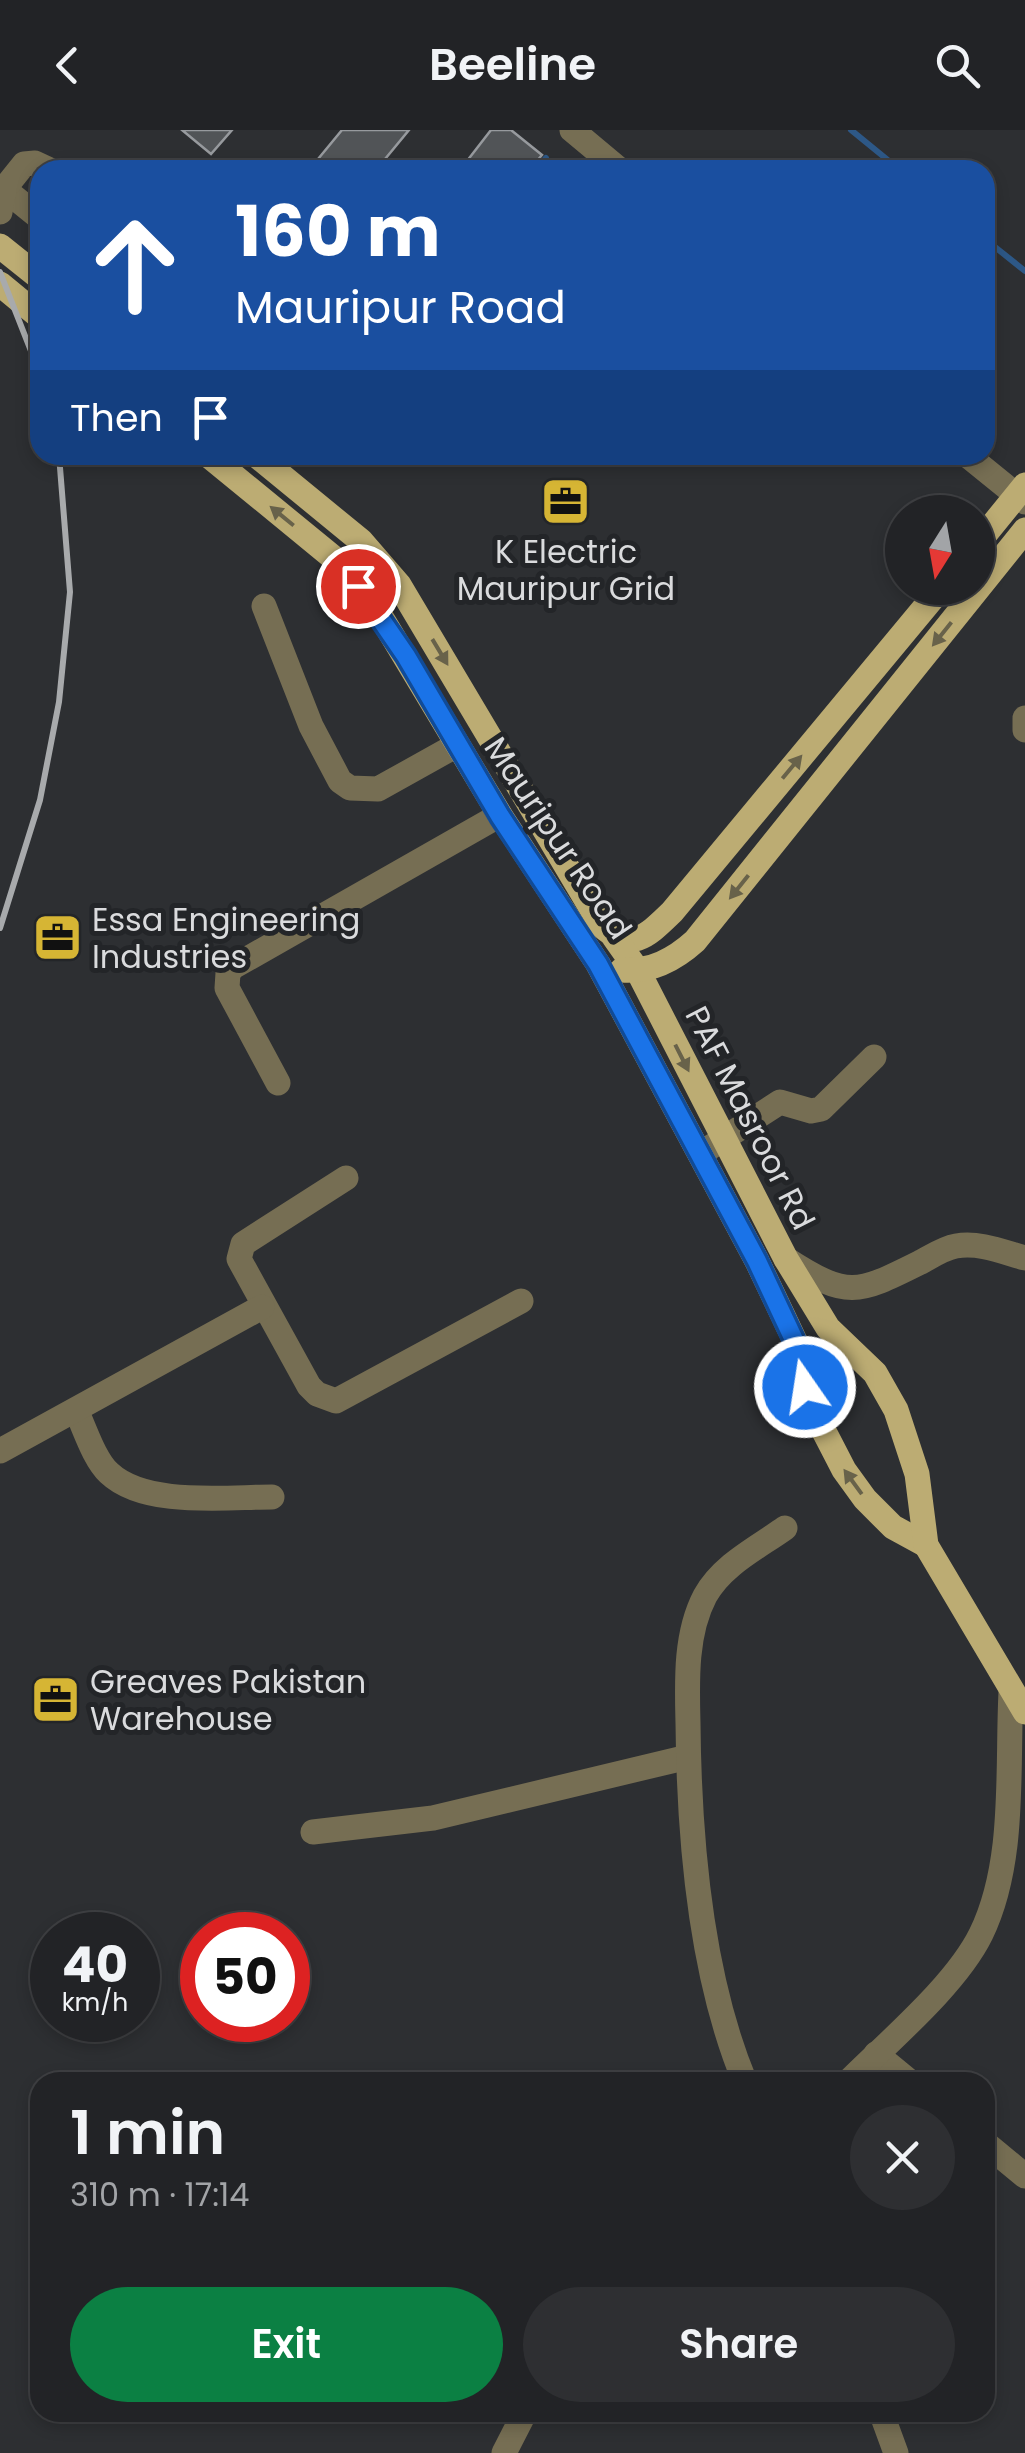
<!DOCTYPE html>
<html lang="en">
<head>
<meta charset="utf-8">
<style>
  body { margin:0; font-family:Poppins,sans-serif; background:#2e2f32; color:#f1f3f6; height:100vh; display:flex; flex-direction:column; font-size:38px; white-space:nowrap }
  * { box-sizing:border-box; margin:0 }
  p { font-size:32px; color:#a2a4a7 }
  .icon { flex:none; width:55px; height:55px; fill:none; stroke:currentColor; stroke-width:2; stroke-linecap:round; stroke-linejoin:round }
  .map { position:relative; flex:1; overflow:hidden }
  .side { position:absolute; left:30px; top:1942px; width:965px; height:350px; display:flex; flex-direction:column; background:#222326; border-radius:30px; box-shadow:0 5px 15px #0003,0 0 0 2px #3f4043 }
  .side>* { flex:none }
  .banner { position:absolute; left:30px; top:30px; width:965px; height:305px; border-radius:30px; box-shadow:0 5px 15px #0003,0 0 0 2px #3f4043; background:#1a4fa0; color:#fff; overflow:hidden }
  .needle { width:65px; rotate:191deg }
  .buttons { position:absolute; left:885px; top:365px; display:grid; gap:20px }
  .buttons a { display:grid; place-items:center; width:110px; height:110px; border-radius:50%; background:#222326; box-shadow:0 5px 15px #0003,0 0 0 2px #3f4043; font-size:50px }
  .speed { position:absolute; left:30px; top:1782px; display:flex; gap:20px; font-size:50px; font-weight:700; text-align:center }
  .speed>* { display:grid; place-content:center; width:130px; height:130px; border-radius:50%; background:#222326; box-shadow:0 5px 15px #0003,0 0 0 2px #3f4043; line-height:1 }
  .speed small { font-size:25px; font-weight:400 }
  .speed .limit { border:15px solid #d22; background:#fff; color:#111 }
  .pin { position:absolute; display:grid; place-items:center; width:85px; height:85px; color:#fff; margin:-42px; border:5px solid #fff; border-radius:50%; box-shadow:0 2px 10px #0007 }
  .me { position:absolute; width:110px; margin:-55px; rotate:347deg; stroke-linejoin:round; filter:drop-shadow(0 0 8px #0008) }
  .turn { display:flex; align-items:center; gap:35px; height:210px; padding:0 40px; font-size:45px }
  .turn .icon { width:130px; height:130px; stroke-width:2.5 }
  .turn b { display:block; font-size:70px; line-height:85px }
  .then { display:flex; align-items:center; height:95px; padding:0 40px; background:#0003; gap:20px; font-size:38px }
  .round { display:grid; place-items:center; flex:none; width:105px; height:105px; border-radius:52px; background:#2e2f32 }
  .overview { display:flex; align-items:center; justify-content:space-between; height:170px; padding:0 40px }
  h1 { font-size:60px; font-weight:600; line-height:75px }
  .button { display:flex; gap:20px; margin-top:auto; padding:20px 40px }
  .button a { flex:1; height:115px; border-radius:60px; background:#0b8043; color:#fff; font-size:40px; font-weight:600; line-height:115px; text-align:center }
  .button a+a { background:#2e2f32; color:#f1f3f6 }
  header { display:flex; justify-content:space-between; align-items:center; height:130px; padding:0 40px; background:#222326; font-size:45px; font-weight:600 }
  .map>svg:first-child { display:block }
  .lines { fill:none; stroke-linecap:round; stroke-linejoin:round }
  .stream { stroke:#2d5887; stroke-width:6 }
  .building { fill:#515457; stroke:#979a9e; stroke-width:2.5 }
  .minor { stroke:#766e53; stroke-width:25 }
  .major { stroke:#bcac73; stroke-width:25 }
  .rail { stroke:#a8aaac; stroke-width:6 }
  .oneway { fill:#68624a }
  .route-casing { stroke:#114b97; stroke-width:25 }
  .route { stroke:#1a73e8; stroke-width:18 }
  .labels { text-anchor:middle; stroke-width:10; stroke-linejoin:round; paint-order:stroke }
  .poi-label { font-size:32px; fill:#dadbdd; stroke:#232528; text-anchor:start }
  .street-label { font-size:32px; fill:#dadbdd; stroke:#232528 }
</style>
</head>
<body>
<header><svg class="icon" aria-label="back" viewBox="0 0 24 24"><path d="M15 5l-7 7 7 7"/></svg>Beeline<svg class="icon" aria-label="search" viewBox="0 0 24 24"><circle cx="10" cy="10" r="6"/><path d="M15 15l6 6"/></svg></header>
<div class="map">
<svg width="1025" height="2323" viewBox="0 0 1025 2323">
  <rect width="100%" height="100%" fill="#2d2f32"/>
  <g class="lines">
    <!-- stream -->
    <g class="stream">
      <polyline points="851,0 900,40"/>
      <polyline points="536,40 546,28"/>
      <polyline points="985,109 1025,141"/>
    </g>
  </g>
  <!-- building -->
  <g class="building">
    <polygon points="182,0 232,0 211,24"/>
    <polygon points="342,0 409,0 376,40 309,40"/>
    <polygon points="491,0 511,0 542,25 529,40 460,40"/>
  </g>
  <g class="lines">
    <!-- minor -->
    <g class="minor">
      <polyline points="572,0 620,40"/>
      <polyline points="4,59 40,88"/>
      <polyline points="0,82 4,59 24,34 35,33 50,40"/>
      <polyline points="967,325 1025,372"/>
      <polyline points="264,476 311,596 340,651 350,658 378,659 457,615"/>
      <polyline points="1025,588 1025,600"/>
      <polyline points="278,953 227,858 228,843 233,837 500,685"/>
      <polyline points="700,1024 780,972 811,981 821,979 874,927"/>
      <polyline points="346,1048 243,1114 239,1129 309,1256 317,1264 336,1271 521,1171"/>
      <path d="M786,1129C848,1169 857,1164 921,1132C932,1126 944,1118 956,1116C980,1112 1003,1122 1025,1128"/>
      <path d="M76,1280C85,1299 94,1329 109,1343C145,1377 225,1367 272,1367"/>
      <polyline points="0,1321 262,1177"/>
      <polyline points="313,1702 433,1688 688,1627"/>
      <polyline points="876,1924 910,1952"/>
      <path d="M745,1952C701,1847 689,1707 688,1593C687,1552 685,1504 705,1466C722,1435 757,1418 785,1398"/>
      <path d="M848,1952C889,1911 956,1855 981,1804C1016,1732 1007,1640 1011,1562"/>
      <polyline points="985,2013 1025,2046"/>
      <polyline points="881,2282 896,2323"/>
      <polyline points="504,2323 525,2282"/>
    </g>
    <!-- major -->
    <g class="major">
      <polyline points="0,116 40,148"/>
      <polyline points="0,154 40,187"/>
      <polyline points="208,325 341,434 375,477 500,685 598,834 757,1131 796,1213 813,1280 844,1340 865,1369 893,1397 926,1415"/>
      <path d="M256,325L361,411L399,455L602,796C632,823 648,805 672,782L941,458"/>
      <polyline points="978,413 1025,355"/>
      <polyline points="614,807 638,841 786,1129 828,1198 875,1243 896,1280 917,1344 926,1415 1025,1582"/>
      <path d="M622,840C651,842 674,830 695,811L1025,400"/>
    </g>
    <!-- rail -->
    <g class="rail">
      <polyline points="0,142 40,244"/>
      <polyline points="0,798 40,670 59,572 70,462 59,325"/>
    </g>
  </g>
  <!-- one-way arrows -->
  <defs><path id="oneway-solid" d="M-6-.8H1V-3.2L6.5 0L1 3.2V.8H-6Z" transform="scale(2.5)"/></defs>
  <g class="oneway">
    <use href="#oneway-solid" transform="translate(282 386) rotate(-141)"/>
    <use href="#oneway-solid" transform="translate(942 504) rotate(129)"/>
    <use href="#oneway-solid" transform="translate(440 522) rotate(59)"/>
    <use href="#oneway-solid" transform="translate(792 637) rotate(-50)"/>
    <use href="#oneway-solid" transform="translate(739 757) rotate(129)"/>
    <use href="#oneway-solid" transform="translate(682 928) rotate(63)"/>
    <use href="#oneway-solid" transform="translate(853 1352) rotate(-126)"/>
  </g>
  <g class="lines">
    <defs>
      <polyline id="route" points="358,456 406,526 500,686 598,834 757,1131 796,1214 805,1257"/>
    </defs>
    <!-- route casing -->
    <use href="#route" class="route-casing"/>
    <!-- route -->
    <use href="#route" class="route"/>
  </g>
  <!-- icons -->
  <defs>
    <symbol id="office-square" viewBox="-11 -11 22 22"><rect x="-9" y="-9" width="18" height="18" rx="4" fill="#d6b534" stroke="#232528"/><path d="M-6-3h4V-5.5h4V-3h4V5H-6ZM-1-4.5V-3h2v-1.5ZM-6 0V1H6V0Z" fill="#111"/></symbol>
  </defs>
  <g fill-rule="evenodd">
    <use href="#office-square" x="538" y="344" width="55" height="55"/>
    <use href="#office-square" x="30" y="780" width="55" height="55"/>
    <use href="#office-square" x="28" y="1542" width="55" height="55"/>
  </g>
  <g class="labels">
    <!-- poi labels -->
    <g class="poi-label">
      <text x="566" y="433" text-anchor="middle">K Electric<tspan x="566" dy="37">Mauripur Grid</tspan></text>
      <text x="92" y="801">Essa Engineering<tspan x="92" dy="37">Industries</tspan></text>
      <text x="90" y="1563">Greaves Pakistan<tspan x="90" dy="37">Warehouse</tspan></text>
    </g>
    <!-- street labels -->
    <g class="street-label">
      <text transform="translate(558 708) rotate(56)" y="11">Mauripur Road</text>
      <text transform="translate(750 988) rotate(63)" y="11">PAF Masroor Rd</text>
    </g>
  </g>
</svg>
<div class="buttons">
<a><svg class="needle" viewBox="-14 -14 28 28"><path d="M0-13l5 13h-10z" fill="#e53935"/><path d="M0 13l5-13h-10z" fill="#a2a4a7"/></svg></a>
</div>
<div class="speed"><div>40<small>km/h</small></div><div class="limit">50</div></div>
<div class="pin" style="left:358px;top:456px;background:#d93025"><svg class="icon" aria-label="arrive" viewBox="0 0 24 24"><path d="M6 21V4h12l-3 4 3 4H6"/></svg></div>
<svg class="me" style="left:805px;top:1257px" viewBox="-20 -20 40 40"><circle r="17" fill="#1a73e8" stroke="#fff" stroke-width="3"/><path d="M0-11L8 9 0 5-8 9z" fill="#fff"/></svg>
<div class="banner">
<div class="turn"><svg class="icon" aria-label="ahead" viewBox="0 0 24 24"><path d="M12 20V5M6 11l6-6 6 6"/></svg><div><b>160 m</b>Mauripur Road</div></div>
<div class="then">Then<svg class="icon" aria-label="arrive" viewBox="0 0 24 24"><path d="M6 21V4h12l-3 4 3 4H6"/></svg></div>
</div>
<section class="side">
<div class="overview"><div><h1>1 min</h1><p>310 m · 17:14</p></div><a class="round"><svg class="icon" aria-label="close" viewBox="0 0 24 24"><path d="M6 6l12 12M18 6L6 18"/></svg></a></div>
<div class="button"><a>Exit</a><a>Share</a></div>
</section>
</div>
</body>
</html>
